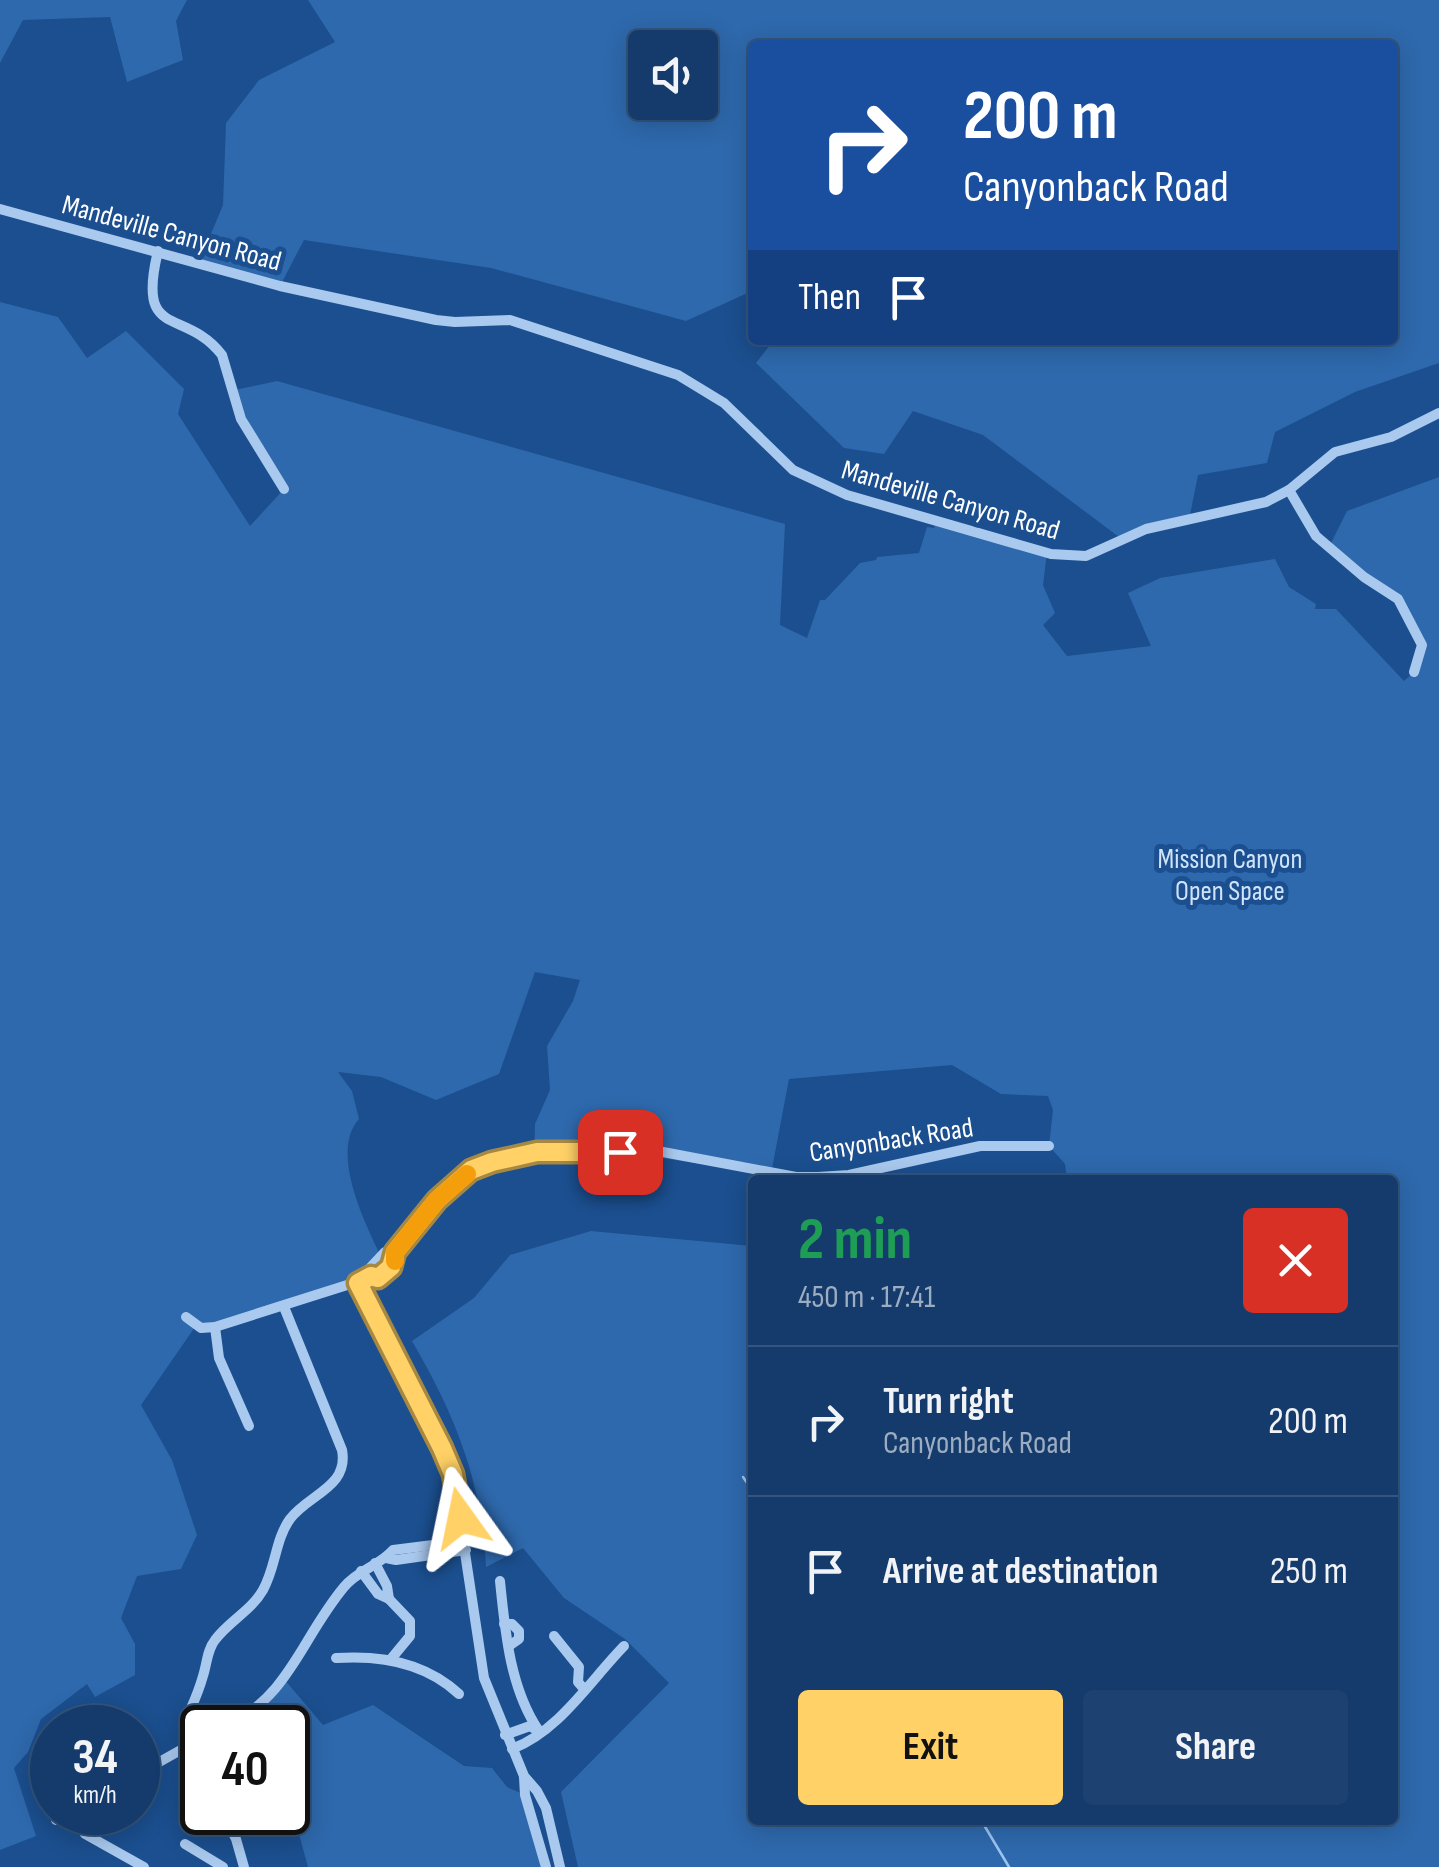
<!DOCTYPE html>
<html lang="en">
<head>
<meta charset="utf-8">
<style>
  body { margin:0; font-family:"Sofia Sans Condensed",sans-serif; background:#1d4271; color:#f1f3f6; height:100vh; display:flex; flex-direction:column; font-size:38px; white-space:nowrap }
  * { box-sizing:border-box; margin:0 }
  p { font-size:32px; color:#9dadc1 }
  .icon { flex:none; width:55px; height:55px; fill:none; stroke:currentColor; stroke-width:2; stroke-linecap:round; stroke-linejoin:round }
  .map { position:relative; flex:1; overflow:hidden }
  .details { position:absolute; left:748px; top:1175px; width:650px; height:650px; display:flex; flex-direction:column; background:#143b6b; border-radius:10px; box-shadow:0 5px 25px #0003,0 0 0 2px #33557e }
  .details>* { flex:none }
  .top-card { position:absolute; left:748px; top:40px; width:650px; height:305px; border-radius:10px; box-shadow:0 5px 25px #0003,0 0 0 2px #33557e; background:#1a4fa0; color:#fff; overflow:hidden }
  .tools { position:absolute; left:628px; top:30px; display:grid; gap:20px }
  .tools a { display:grid; place-items:center; width:90px; height:90px; border-radius:10px; background:#143b6b; box-shadow:0 5px 25px #0003,0 0 0 2px #33557e; font-size:50px }
  .speed { position:absolute; left:30px; top:1705px; display:flex; gap:20px; font-size:50px; font-weight:700; text-align:center }
  .speed>* { display:grid; place-content:center; width:130px; height:130px; border-radius:50%; background:#143b6b; box-shadow:0 5px 25px #0003,0 0 0 2px #33557e; line-height:1 }
  .speed small { font-size:25px; font-weight:400 }
  .speed .limit { border:5px solid #111; border-radius:15px; background:#fff; color:#111 }
  .pin { position:absolute; display:grid; place-items:center; width:85px; height:85px; color:#fff; margin:-42px; border-radius:20px; box-shadow:0 5px 15px #0006 }
  .me { position:absolute; width:110px; margin:-55px; rotate:348deg; stroke-linejoin:round; filter:drop-shadow(0 0 8px #0008) }
  .turn { display:flex; align-items:center; gap:35px; height:210px; padding:0 50px; font-size:45px }
  .turn .icon { width:130px; height:130px; stroke-width:2.5 }
  .turn b { display:block; font-size:70px; line-height:85px }
  .then { display:flex; align-items:center; height:95px; padding:0 50px; background:#0003; gap:20px; font-size:38px }
  .round { display:grid; place-items:center; flex:none; width:105px; height:105px; border-radius:10px; background:#1d4271 }
  .overview { display:flex; align-items:center; justify-content:space-between; height:170px; padding:0 50px }
  h1 { font-size:60px; font-weight:700; line-height:75px; color:#1e9e55 }
  .primary-button { display:flex; gap:20px; margin-top:auto; padding:20px 50px }
  .primary-button a { flex:1; height:115px; border-radius:10px; background:#ffd166; color:#111; font-size:40px; font-weight:700; line-height:115px; text-align:center }
  .primary-button a+a { background:#1d4271; color:#f1f3f6 }
  ul { padding:0; list-style:none }
  li { display:flex; align-items:center; gap:30px; height:150px; padding:0 50px; border-top:2px solid #33557e }
  li div { flex:1 }
  li b { display:block; font-size:38px }
  li em { font-style:normal }
  .map>svg:first-child { display:block }
  .green { fill:#2e69ad; fill-rule:evenodd }
  .lines { fill:none; stroke-linecap:round; stroke-linejoin:round }
  .stream { stroke:#9cc4f0; stroke-width:2.5 }
  .minor { stroke:#a9c9ee; stroke-width:10 }
  .route-casing { stroke:#a68842; stroke-width:25 }
  .route { stroke:#ffd166; stroke-width:18 }
  .slow { stroke:#f59e0b; stroke-width:18 }
  .labels { text-anchor:middle; stroke-width:10; stroke-linejoin:round; paint-order:stroke }
  .street-label { font-size:28px; fill:#fff; stroke:#1b4f8f }
  .park-label { font-size:28px; fill:#cfe3fa; stroke:#1b4f8f }
</style>
</head>
<body>
<div class="map">
<svg width="1439" height="1867" viewBox="0 0 1439 1867">
  <rect width="100%" height="100%" fill="#1b4f8f"/>
  <!-- green -->
  <g class="green">
    <polygon points="0,0 187,0 176,21 183,60 127,82 110,17 23,20 0,63"/>
    <path d="M308,0H1439V363L1355,392L1275,432L1267,463L1198,475L1189,520L1123,540L983,435L913,411L884,454L844,448L756,363L774,340H1392V45H752V291L686,321L491,268L304,240L280,286L198,265L223,205L226,123L259,80L335,42ZM645,48H700V102H645Z"/>
    <path d="M0,302L58,317L87,358L126,331L184,389L178,414L250,526L284,489L230,391L277,381L785,524L780,625L807,638L820,600H825L860,563L876,560L877,557L919,553L927,527L934,528L937,521L1047,552L1043,585L1055,613L1043,625L1067,656L1151,646L1128,593L1160,578L1275,559L1289,587L1316,604L1315,609H1336L1404,681L1414,672L1422,653L1402,608L1329,547L1347,511L1439,477V1867H578L561,1792L669,1683L625,1639L564,1598L523,1548L486,1567C482,1481 455,1415 412,1341L474,1298L510,1255L591,1231L752,1246V1820H1392V1180H1067L1065,1164L1049,1146L1053,1110L1048,1096L1001,1094L952,1065L789,1079L771,1174L661,1158L534,1163L535,1124L550,1090L547,1046L573,1001L580,980L535,972L499,1074L436,1100L381,1077L338,1072L352,1091L359,1119C328,1154 368,1229 385,1265L366,1279L215,1327H195L141,1405L172,1460L197,1535L181,1569L137,1576L121,1618L135,1644V1675L95,1697L87,1684L41,1719L28,1752L14,1768L36,1836L0,1850Z"/>
    <polygon points="284,1679 323,1725 373,1705 464,1766 492,1768 507,1787 525,1795 546,1867 308,1867 288,1794 288,1728 268,1727 261,1704"/>
  </g>
  <g class="lines">
    <!-- stream -->
    <g class="stream">
      <polyline points="743,1477 752,1490"/>
      <polyline points="981,1820 1009,1867"/>
    </g>
    <!-- minor -->
    <g class="minor">
      <polyline points="0,209 280,286 436,320 455,322 510,320 678,375 724,403 793,470 847,495 1051,554 1086,556 1146,529 1266,502 1289,490 1335,452 1391,437 1439,413"/>
      <path d="M158,251C136,342 184,306 222,355L241,419L284,489"/>
      <polyline points="1289,490 1316,536 1364,577 1398,599 1422,645 1414,672"/>
      <polyline points="395,1253 385,1252 370,1268 371,1276 378,1278 391,1267 395,1253 447,1191 471,1170 511,1157 537,1152 663,1152 796,1177 818,1177 849,1175 980,1146 1049,1146"/>
      <polyline points="359,1283 453,1474 484,1678 524,1776 537,1791 546,1808 560,1867"/>
      <polyline points="186,1317 201,1328 215,1327 363,1280"/>
      <polyline points="215,1327 219,1358 249,1426"/>
      <polyline points="386,1558 396,1560 466,1550"/>
      <polyline points="375,1563 387,1586 389,1599"/>
      <polyline points="361,1571 378,1594 389,1599 410,1621 410,1636 391,1659"/>
      <path d="M500,1581C505,1631 510,1689 539,1731"/>
      <polyline points="504,1624 512,1624 519,1631 519,1639 509,1646"/>
      <polyline points="554,1636 579,1667 578,1682 584,1689"/>
      <path d="M336,1658C380,1655 426,1663 459,1694"/>
      <path d="M225,1728C292,1693 300,1640 344,1587C358,1570 379,1566 393,1550L465,1541"/>
      <polyline points="505,1735 530,1726 538,1731"/>
      <path d="M512,1749C559,1731 589,1682 624,1646"/>
      <polyline points="138,1774 202,1738"/>
      <path d="M202,1774C170,1719 188,1729 203,1676C207,1664 207,1650 215,1640C229,1621 251,1611 263,1590C276,1567 275,1540 290,1519C309,1494 349,1487 342,1450L284,1307"/>
      <polyline points="524,1777 525,1795 546,1867"/>
      <polyline points="72,1812 85,1834 144,1867"/>
      <polyline points="223,1812 236,1839 244,1867"/>
      <polyline points="56,1820 70,1812"/>
      <polyline points="185,1844 223,1867"/>
    </g>
  </g>
  <g class="lines">
    <defs>
      <polyline id="route" points="461,1518 453,1474 442,1448 358,1283 371,1276 378,1278 391,1267 395,1252 437,1200 471,1170 492,1162 537,1152 620,1152"/>
    </defs>
    <!-- route casing -->
    <use href="#route" class="route-casing"/>
    <!-- route -->
    <use href="#route" class="route"/>
    <!-- slow -->
    <polyline class="slow" points="395,1261 395,1252 437,1200 467,1174"/>
  </g>
  <g class="labels">
    <!-- street labels -->
    <g class="street-label">
      <text transform="translate(172 232) rotate(15)" y="10">Mandeville Canyon Road</text>
      <text transform="translate(951 499) rotate(16)" y="10">Mandeville Canyon Road</text>
      <text transform="translate(891 1139) rotate(-9)" y="10">Canyonback Road</text>
    </g>
    <!-- park labels -->
    <g class="park-label">
      <text x="1230" y="868">Mission Canyon<tspan x="1230" dy="32">Open Space</tspan></text>
    </g>
  </g>
</svg>
<div class="tools">
<a><svg class="icon" aria-label="sound" viewBox="0 0 24 24"><path d="M4 9h4l5-4v14l-5-4H4zM17 9q2 3 0 6"/></svg></a>
</div>
<div class="speed"><div>34<small>km/h</small></div><div class="limit">40</div></div>
<div class="pin" style="left:620px;top:1152px;background:#d93025"><svg class="icon" aria-label="arrive" viewBox="0 0 24 24"><path d="M6 21V4h12l-3 4 3 4H6"/></svg></div>
<svg class="me" style="left:461px;top:1518px" viewBox="-20 -20 40 40"><path d="M0-17L14 15 0 8-14 15z" fill="#ffd166" stroke="#fff" stroke-width="4"/></svg>
<div class="top-card">
<div class="turn"><svg class="icon" aria-label="right" viewBox="0 0 24 24"><path d="M7 20v-9h11M14 6l5 5-5 5"/></svg><div><b>200 m</b>Canyonback Road</div></div>
<div class="then">Then<svg class="icon" aria-label="arrive" viewBox="0 0 24 24"><path d="M6 21V4h12l-3 4 3 4H6"/></svg></div>
</div>
<section class="details">
<div class="overview"><div><h1>2 min</h1><p>450 m · 17:41</p></div><a class="round" style="background:#d93025;color:#fff"><svg class="icon" aria-label="close" viewBox="0 0 24 24"><path d="M6 6l12 12M18 6L6 18"/></svg></a></div>
<ul>
<li><svg class="icon" aria-label="right" viewBox="0 0 24 24"><path d="M7 20v-9h11M14 6l5 5-5 5"/></svg><div><b>Turn right</b><p>Canyonback Road</p></div><em>200 m</em></li>
<li><svg class="icon" aria-label="arrive" viewBox="0 0 24 24"><path d="M6 21V4h12l-3 4 3 4H6"/></svg><div><b>Arrive at destination</b></div><em>250 m</em></li>
</ul>
<div class="primary-button"><a>Exit</a><a>Share</a></div>
</section>
</div>
</body>
</html>
